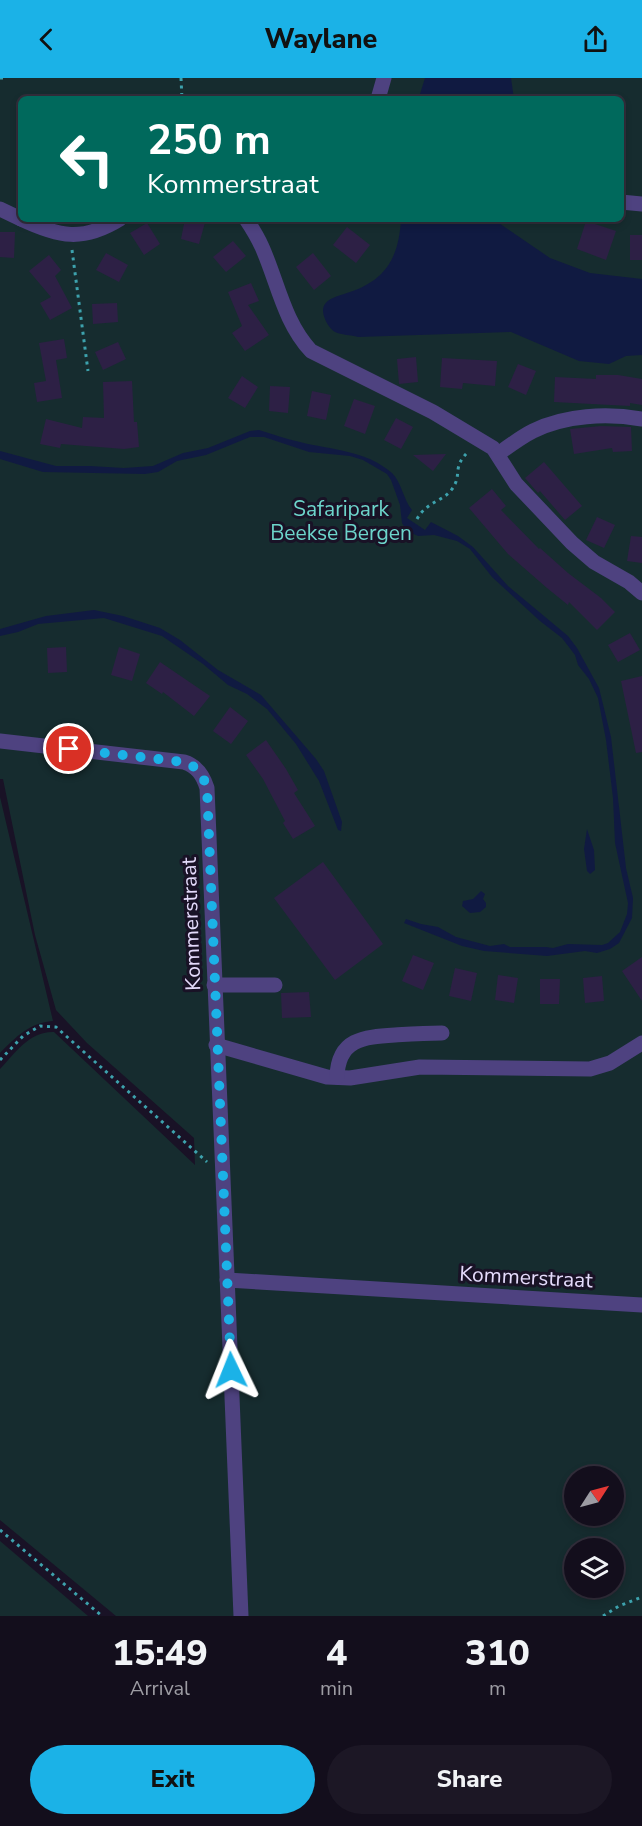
<!DOCTYPE html>
<html lang="en">
<head>
<meta charset="utf-8">
<style>
  body { margin:0; font-family:"Nunito Sans",sans-serif; background:#1c1725; color:#f1f3f6; height:100vh; display:flex; flex-direction:column; font-size:22px; white-space:nowrap }
  * { box-sizing:border-box; margin:0 }
  p { font-size:20px; color:#9d9ca3 }
  .icon { flex:none; width:33px; height:33px; fill:none; stroke:currentColor; stroke-width:2; stroke-linecap:round; stroke-linejoin:round }
  .map { position:relative; height:1538px; overflow:hidden }
  .side { display:flex; flex-direction:column; background:#130e1c; flex:1 }
  .side>* { flex:none }
  .hud { position:absolute; left:18px; top:18px; width:606px; height:126px; border-radius:9px; box-shadow:0 3px 9px #0003,0 0 0 2px #322e3b; background:#00695c; color:#fff; overflow:hidden }
  .needle { width:39px; rotate:54deg }
  .tools { position:absolute; left:564px; top:1388px; display:grid; gap:12px }
  .tools a { display:grid; place-items:center; width:60px; height:60px; border-radius:50%; background:#130e1c; box-shadow:0 3px 9px #0003,0 0 0 2px #322e3b; font-size:30px }
  .pin { position:absolute; display:grid; place-items:center; width:51px; height:51px; color:#fff; margin:-26px; border:3px solid #fff; border-radius:50%; box-shadow:0 2px 6px #0007 }
  .me { position:absolute; width:66px; margin:-33px; rotate:358deg; stroke-linejoin:round; filter:drop-shadow(0 0 4px #0008) }
  .turn { display:flex; align-items:center; gap:21px; height:126px; padding:0 30px; font-size:27px }
  .turn .icon { width:78px; height:78px; stroke-width:2.5 }
  .turn b { display:block; font-size:42px; line-height:51px }
  .eta { display:flex; justify-content:space-evenly; align-items:center; height:102px; text-align:center }
  .eta b { font-size:36px; font-weight:800; line-height:42px }
  .action { display:flex; gap:12px; margin-top:auto; padding:12px 30px }
  .action a { flex:1; height:69px; border-radius:36px; background:#1bb2e7; color:#111; font-size:24px; font-weight:800; line-height:69px; text-align:center }
  .action a+a { background:#1c1725; color:#f1f3f6 }
  header { display:flex; justify-content:space-between; align-items:center; height:78px; padding:0 30px; background:#1bb2e7; color:#111; font-size:27px; font-weight:800 }
  .map>svg:first-child { display:block }
  .green { fill:#162c2f; fill-rule:evenodd }
  .water { fill:#101a41 }
  .building { fill:#2d2045 }
  .lines { fill:none; stroke-linecap:round; stroke-linejoin:round }
  .path { stroke:#3da2ad; stroke-width:3; stroke-dasharray:3 4.5; stroke-linecap:butt }
  .minor { stroke:#4e4280; stroke-width:15 }
  .route { stroke:#1bb2e7; stroke-width:10; stroke-dasharray:0 18 }
  .labels { text-anchor:middle; stroke-width:6; stroke-linejoin:round; paint-order:stroke }
  .park-label { font-size:21px; fill:#6dd5cb; stroke:#191226 }
  .street-label { font-size:21px; fill:#e4dbfb; stroke:#191226 }
</style>
</head>
<body>
<header><svg class="icon" aria-label="back" viewBox="0 0 24 24"><path d="M15 5l-7 7 7 7"/></svg>Waylane<svg class="icon" aria-label="share" viewBox="0 0 24 24"><path d="M12 15V3M7 8l5-5 5 5M5 13v7h14v-7"/></svg></header>
<div class="map">
<svg width="642" height="1538" viewBox="0 0 642 1538">
  <rect width="100%" height="100%" fill="#191226"/>
  <!-- green -->
  <g class="green">
    <path d="M0,0H642V1538H116L0,1442V991C16,974 30,953 54,954L195,1087L194,1060L87,965L56,932L35,857L3,701H0ZM21,21H621V141H21ZM574,1398H614V1437H574ZM574,1470H614V1509H574Z"/>
    <path d="M0,719L53,943C29,945 16,959 0,975Z"/>
    <polygon points="0,1463 88,1538 0,1538"/>
  </g>
  <!-- water -->
  <g class="water">
    <polygon points="425,0 511,0 514,21 421,21 420,16"/>
    <path d="M401,141H493L550,180L590,195L642,201V277L626,278L609,286L579,283L511,254L358,259C351,257 341,257 335,254C328,250 319,234 325,226C330,219 342,217 350,214C386,202 399,179 401,141Z"/>
    <path d="M259,352C273,356 286,361 300,364C331,372 366,372 392,395C402,405 403,421 412,432L407,440L425,452L431,444L458,458L473,469L508,508L568,558L577,570L599,610L611,659L626,790L633,820L632,840L619,865L610,871L597,875L585,873L547,878L484,873L462,868L404,845L406,841L421,846L438,849L456,859L490,868L504,866L510,869H546L553,870L568,866L602,867L608,865L620,854L627,836L628,825L615,765L613,720L606,662L598,620L589,601L578,587L575,577L562,560L540,543L492,499L470,471L457,463L434,457L418,458L407,453L402,445L400,427L391,402L387,396L363,382L350,378L309,374L264,359H250L206,377L177,383L158,394L145,396L43,394L0,381V373L56,388H90L124,390L153,388L183,375L208,370L250,353Z"/>
    <polygon points="94,532 123,538 160,550 180,562 218,592 261,617 316,681 324,693 342,744 341,753 338,752 319,703 296,666 267,631 247,616 228,607 203,586 162,558 104,540 38,546 18,554 0,558 0,551 46,538"/>
    <polygon points="587,751 594,772 595,792 590,796 587,793 584,771"/>
    <polygon points="481,813 485,816 483,821 486,825 486,829 480,834 470,835 462,828 463,823 473,821"/>
  </g>
  <!-- building -->
  <g class="building">
    <polygon points="185,141 206,141 199,166 181,161"/>
    <polygon points="586,143 616,153 606,182 577,171"/>
    <polygon points="147,145 160,166 144,177 130,155"/>
    <polygon points="347,149 370,167 356,185 333,167"/>
    <polygon points="0,154 15,154 14,180 0,179"/>
    <rect x="630" y="157" width="12" height="25"/>
    <polygon points="233,163 246,178 226,194 213,179"/>
    <polygon points="106,175 128,187 119,204 96,192"/>
    <polygon points="313,175 331,198 314,212 296,189"/>
    <polygon points="49,177 61,192 55,198 72,230 50,242 40,225 51,219 29,193"/>
    <polygon points="251,205 259,223 248,227 269,257 245,273 232,255 242,248 228,214"/>
    <polygon points="117,225 118,244 93,246 92,226"/>
    <polygon points="64,261 67,280 56,282 62,320 37,324 34,305 46,303 39,265"/>
    <polygon points="118,264 126,281 103,292 95,274"/>
    <polygon points="416,279 418,304 399,306 397,281"/>
    <polygon points="442,280 497,283 495,308 463,305 462,311 440,309"/>
    <polygon points="518,286 536,293 526,317 508,309"/>
    <polygon points="596,297 618,297 642,301 642,327 630,325 630,328 554,324 555,299 596,301"/>
    <polygon points="242,298 258,309 245,330 228,320"/>
    <polygon points="132,303 134,344 137,344 139,369 124,371 61,366 60,370 40,366 46,341 82,350 83,339 104,340 103,304"/>
    <polygon points="270,308 290,309 288,335 269,333"/>
    <polygon points="312,313 331,317 326,342 307,338"/>
    <polygon points="354,321 375,328 365,356 344,348"/>
    <polygon points="396,340 413,349 401,371 384,362"/>
    <polygon points="601,348 631,349 632,373 613,374 612,370 574,376 570,351"/>
    <polygon points="446,376 433,393 413,377"/>
    <polygon points="544,384 582,428 565,442 540,413 538,415 525,400"/>
    <polygon points="492,411 506,428 501,432 539,471 540,470 568,495 601,520 615,534 597,552 569,524 568,527 547,510 508,476 469,430"/>
    <polygon points="597,439 615,447 604,470 586,462"/>
    <polygon points="631,458 642,459 642,485 627,483"/>
    <polygon points="630,555 640,572 618,584 608,567"/>
    <polygon points="66,569 67,594 48,595 47,570"/>
    <polygon points="119,569 140,576 132,603 111,597"/>
    <polygon points="160,584 210,618 194,638 163,614 162,616 146,605"/>
    <polygon points="642,598 642,674 636,675 621,603"/>
    <polygon points="230,629 248,643 231,666 213,653"/>
    <polygon points="266,662 286,691 298,712 294,715 315,748 293,761 283,745 285,743 263,701 246,677"/>
    <polygon points="323,784 383,866 335,902 274,820"/>
    <polygon points="413,877 434,885 423,912 402,903"/>
    <polygon points="642,879 642,923 622,893"/>
    <polygon points="455,890 477,895 471,923 449,918"/>
    <polygon points="498,897 518,900 514,925 495,922"/>
    <polygon points="602,898 604,923 585,925 583,900"/>
    <polygon points="540,901 560,901 559,926 540,926"/>
    <polygon points="309,914 311,939 282,940 281,915"/>
  </g>
  <g class="lines">
    <!-- path -->
    <g class="path">
      <polyline points="0,0 3,0"/>
      <polyline points="181,0 182,21"/>
      <polyline points="72,172 88,293"/>
      <path d="M417,441C426,424 444,423 452,411C463,396 451,390 469,373"/>
      <polyline points="0,982 23,958 40,948 56,949 207,1084"/>
      <polyline points="0,1452 102,1538"/>
      <polyline points="603,1538 619,1528 642,1519"/>
    </g>
    <!-- minor -->
    <g class="minor">
      <polyline points="378,21 384,0"/>
      <polyline points="621,124 642,126"/>
      <polyline points="0,131 21,141"/>
      <path d="M21,141C59,159 83,164 120,141"/>
      <path d="M246,141C252,150 258,160 262,169C278,205 284,244 311,273L433,334L493,370L516,406L572,465L594,484L629,504L642,515"/>
      <path d="M498,376C509,368 521,359 533,353C565,337 607,335 642,341"/>
      <path d="M0,663L184,684C197,688 203,697 207,710L241,1538"/>
      <polyline points="214,907 275,907"/>
      <polyline points="216,967 327,999 350,1000 420,989 590,991 610,985 642,965"/>
      <path d="M337,999C338,961 363,959 395,957C411,956 426,955 442,955"/>
      <polyline points="227,1202 642,1227"/>
    </g>
  </g>
  <g class="lines">
    <!-- route -->
    <path class="route" d="M69,671L184,684C197,688 203,697 207,710L231,1292"/>
  </g>
  <g class="labels">
    <!-- park labels -->
    <g class="park-label">
      <text x="341" y="438">Safaripark<tspan x="341" dy="24">Beekse Bergen</tspan></text>
    </g>
    <!-- street labels -->
    <g class="street-label">
      <text transform="translate(191 846) rotate(-92)" y="7">Kommerstraat</text>
      <text transform="translate(526 1199) rotate(3)" y="7">Kommerstraat</text>
    </g>
  </g>
</svg>
<div class="tools">
<a><svg class="needle" viewBox="-14 -14 28 28"><path d="M0-13l5 13h-10z" fill="#e53935"/><path d="M0 13l5-13h-10z" fill="#9d9ca3"/></svg></a>
<a><svg class="icon" aria-label="layers" viewBox="0 0 24 24"><path d="M12 4l9 5-9 5-9-5zM3 14l9 5 9-5"/></svg></a>
</div>
<div class="pin" style="left:69px;top:671px;background:#d93025"><svg class="icon" aria-label="arrive" viewBox="0 0 24 24"><path d="M6 21V4h12l-3 4 3 4H6"/></svg></div>
<svg class="me" style="left:231px;top:1292px" viewBox="-20 -20 40 40"><path d="M0-17L14 15 0 8-14 15z" fill="#1bb2e7" stroke="#fff" stroke-width="4"/></svg>
<div class="hud">
<div class="turn"><svg class="icon" aria-label="left" viewBox="0 0 24 24"><path d="M17 20v-9H6M10 6l-5 5 5 5"/></svg><div><b>250 m</b>Kommerstraat</div></div>
</div>
</div>
<section class="side">
<div class="eta">
<div><b>15:49</b><p>Arrival</p></div>
<div><b>4</b><p>min</p></div>
<div><b>310</b><p>m</p></div>
</div>
<div class="action"><a>Exit</a><a>Share</a></div>
</section>
</body>
</html>
